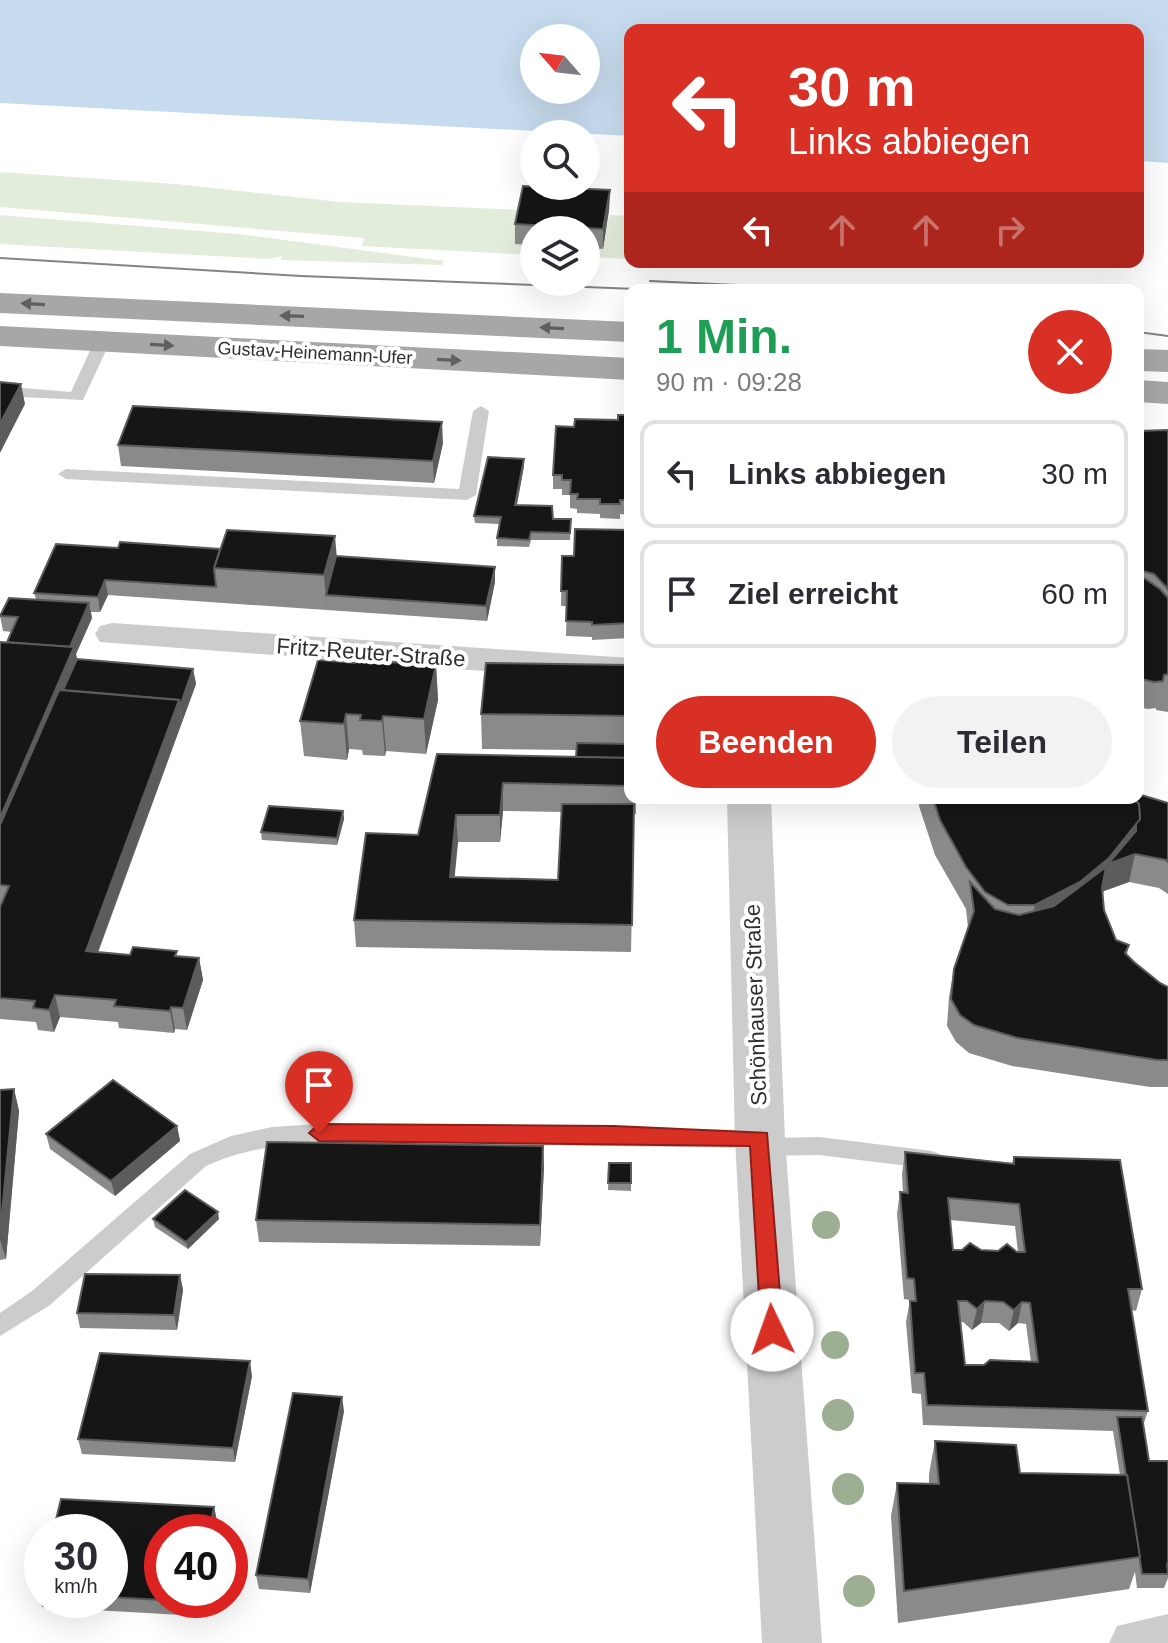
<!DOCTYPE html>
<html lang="de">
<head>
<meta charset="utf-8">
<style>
  body { margin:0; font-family:Arial,sans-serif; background:#f2f2f3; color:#2b2b33; height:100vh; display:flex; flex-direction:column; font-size:30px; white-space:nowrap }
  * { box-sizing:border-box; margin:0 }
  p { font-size:26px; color:#7c7c81 }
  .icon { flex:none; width:44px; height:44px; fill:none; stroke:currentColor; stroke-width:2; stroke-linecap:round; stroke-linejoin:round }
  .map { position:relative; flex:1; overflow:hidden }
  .side { position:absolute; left:624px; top:284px; width:520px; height:520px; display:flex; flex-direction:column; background:#fff; border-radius:16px; box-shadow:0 8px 32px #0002 }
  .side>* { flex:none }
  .hud { position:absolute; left:624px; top:24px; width:520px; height:244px; border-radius:16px; box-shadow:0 8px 32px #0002; background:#d93025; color:#fff; overflow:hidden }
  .needle { width:52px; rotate:298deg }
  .buttons { position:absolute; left:520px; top:24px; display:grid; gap:16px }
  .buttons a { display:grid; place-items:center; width:80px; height:80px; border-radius:50%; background:#fff; box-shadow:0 8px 32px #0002; font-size:40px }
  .speed { position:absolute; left:24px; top:1514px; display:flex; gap:16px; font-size:40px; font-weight:700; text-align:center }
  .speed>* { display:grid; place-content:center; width:104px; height:104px; border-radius:50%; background:#fff; box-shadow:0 8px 32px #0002; line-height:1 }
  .speed small { font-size:20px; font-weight:400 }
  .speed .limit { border:12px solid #d22; background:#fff; color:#111 }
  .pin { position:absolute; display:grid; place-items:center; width:68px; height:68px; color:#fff; margin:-82px -34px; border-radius:50% 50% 50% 0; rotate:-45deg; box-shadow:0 0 8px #0007 }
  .pin .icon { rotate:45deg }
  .me { position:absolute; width:88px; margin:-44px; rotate:357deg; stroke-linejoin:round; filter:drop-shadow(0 0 6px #0008) }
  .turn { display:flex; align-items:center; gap:28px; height:168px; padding:0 32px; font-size:36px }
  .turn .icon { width:104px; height:104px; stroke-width:2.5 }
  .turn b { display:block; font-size:56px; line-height:68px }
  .lanes { display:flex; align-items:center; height:76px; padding:0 32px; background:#0003; justify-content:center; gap:40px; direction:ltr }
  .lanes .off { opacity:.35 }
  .round { display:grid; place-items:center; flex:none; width:84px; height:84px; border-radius:42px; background:#f2f2f3 }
  .summary { display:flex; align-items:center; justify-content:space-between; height:136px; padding:0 32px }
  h1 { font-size:48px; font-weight:800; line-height:60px; color:#1e9e55 }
  .button { display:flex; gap:16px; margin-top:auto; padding:16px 32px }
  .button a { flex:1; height:92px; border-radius:48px; background:#d93025; color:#fff; font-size:32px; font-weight:800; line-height:92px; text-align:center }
  .button a+a { background:#f2f2f3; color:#2b2b33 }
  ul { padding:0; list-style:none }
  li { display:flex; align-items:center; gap:24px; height:108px; margin:0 16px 12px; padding:0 16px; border:4px solid #e1e1e2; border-radius:16px }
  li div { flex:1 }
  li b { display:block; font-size:30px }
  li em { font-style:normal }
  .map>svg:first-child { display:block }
  .green { fill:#e3eddb }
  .water { fill:#c6dbee; fill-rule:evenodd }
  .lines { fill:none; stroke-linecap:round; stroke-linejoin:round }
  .service { fill:#ccc; fill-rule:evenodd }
  .minor { fill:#ccc; fill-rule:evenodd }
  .tertiary { fill:#ccc; fill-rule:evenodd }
  .primary { fill:#a7a7a7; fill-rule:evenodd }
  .tram { stroke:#848484; stroke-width:2 }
  .tree { fill:#9daf92 }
  .wall { fill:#8a8a8a; fill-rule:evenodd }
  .shaded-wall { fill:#5c5c5c }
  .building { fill:#161616; stroke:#5c5c5c; stroke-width:2; fill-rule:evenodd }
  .oneway { fill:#5f5f5f }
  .route { fill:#d93025; stroke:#8d1f18; stroke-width:2 }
  .labels { text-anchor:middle; stroke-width:8; stroke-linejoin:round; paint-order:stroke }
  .far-street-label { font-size:18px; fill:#2f2f2f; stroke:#fff }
  .street-label { font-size:22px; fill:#2f2f2f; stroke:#fff }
</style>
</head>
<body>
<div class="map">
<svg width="1168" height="1643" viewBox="0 0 1168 1643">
  <rect width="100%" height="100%" fill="#fff"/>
  <!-- green -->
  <g class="green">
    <polygon points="0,172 176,184 340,202 523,210 534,255 362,246 364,238 0,207"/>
    <polygon points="0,215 238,234 444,261 442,265 281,260 282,256 269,259 0,244"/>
    <polygon points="609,215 630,216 630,259 586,257 586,248 603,249"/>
  </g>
  <!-- water -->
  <path class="water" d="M0,0H1168V163L1138,161V30H630V136L0,103ZM534,38H586V90H534Z"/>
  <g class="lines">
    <!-- service -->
    <g class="service">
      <polygon points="102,337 110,342 83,400 0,396 0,386 71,392 94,342"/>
      <polygon points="481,406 489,411 476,495 467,500 66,479 58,474 66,469 459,489 473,411"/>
      <path d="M319,1124L760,1130L768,1133L771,1138L819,1137L932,1151L940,1154L943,1160L940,1166L932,1169L819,1155L760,1156L752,1153L749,1148L319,1142C278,1145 244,1149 206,1166L50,1305L0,1336V1313L32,1291L190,1154L231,1136L272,1127Z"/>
    </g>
    <!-- minor -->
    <g class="minor">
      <polygon points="112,623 630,658 630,682 100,642 95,634 100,626"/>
      <polygon points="1168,1614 1168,1643 1109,1643 1117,1626"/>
    </g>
    <!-- tertiary -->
    <polygon class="tertiary" points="727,798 771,798 785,1139 822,1643 762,1643 735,1139"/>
    <!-- primary -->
    <g class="primary">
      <polygon points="0,293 630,322 630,342 0,313"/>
      <polygon points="0,326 630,358 630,380 0,346"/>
      <polygon points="1138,349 1168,350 1168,372 1138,371"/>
      <polygon points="1138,380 1168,382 1168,404 1138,402"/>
    </g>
    <!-- tram -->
    <g class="tram">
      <polyline points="0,258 301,276 663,290"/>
      <polyline points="650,281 846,290"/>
      <polyline points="1138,332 1168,336"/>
    </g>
  </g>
  <!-- trees -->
  <g class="tree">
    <circle cx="826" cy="1225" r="14"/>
    <circle cx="835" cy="1345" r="14"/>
    <circle cx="838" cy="1415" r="16"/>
    <circle cx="848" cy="1489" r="16"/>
    <circle cx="859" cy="1591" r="16"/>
  </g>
  <!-- wall -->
  <g class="wall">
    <polygon points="610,190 609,210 603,249 586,248 586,230 534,230 534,245 515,244 515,224"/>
    <polygon points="630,415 630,515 620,514 620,519 600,518 600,514 577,513 577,509 570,508 570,495 562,495 562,489 553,489 553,475 574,427 618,420"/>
    <polygon points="1168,430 1168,712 1156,710 1156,708 1148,709 1138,707 1138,431"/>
    <polygon points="443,443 434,483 121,466 118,445"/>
    <polygon points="524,459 524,466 517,505 553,519 571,519 570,540 531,540 529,547 497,546 497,538 500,524 475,523 474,516"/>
    <polygon points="630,530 630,638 592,640 592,637 566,636 567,606 561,606 562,556 574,556"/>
    <polygon points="118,548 336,556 495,567 495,582 487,621 108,595 100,612 91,612 92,618 76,654 77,659 193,669 196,684 98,953 130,955 178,956 199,958 203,980 187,1030 175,1029 174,1033 119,1028 118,1022 60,1017 54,1032 38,1030 36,1022 0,1019 0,642 7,642 12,632 3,631 0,616 36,599 34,593"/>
    <polygon points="375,657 375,661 436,665 438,700 426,754 386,751 385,756 363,755 362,750 349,749 347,760 304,756 300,721 355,663"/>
    <path d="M630,665V798H636V814H634L631,952L356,947L354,920L418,835L437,754L576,757V750L482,749L481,714ZM503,811L562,812L558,880L454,877L458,842H500Z"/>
    <polygon points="920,798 1138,798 1168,803 1168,894 1159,888 1129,882 1104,891 1102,893 1104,910 1116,940 1129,945 1127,954 1134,962 1160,983 1168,987 1168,1087 1150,1087 1012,1066 969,1053 956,1042 947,1026 949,997 954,969 968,928 966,909 935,855 919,806"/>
    <polygon points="343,811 344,819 337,845 262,840 261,832"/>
    <polygon points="14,1089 19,1111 6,1259 0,1260 0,1090"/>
    <polygon points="177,1126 180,1141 115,1196 50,1149 46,1134"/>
    <polygon points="543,1146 544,1167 540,1246 259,1242 256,1220"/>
    <path d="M905,1152L1012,1163L1014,1157L1142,1289L1136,1311L1131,1310L1148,1411L1143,1426L1149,1461H1168V1578L1164,1588H1137L1135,1572L1129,1589L898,1623L891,1516L897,1483L929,1484V1474L935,1441L1020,1473L1120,1475L1113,1431L923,1425L921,1394L912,1393L906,1322L910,1300L904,1299L897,1214L900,1192L903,1193L902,1174ZM950,1220L1015,1226L1018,1252L953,1250ZM961,1322H963L972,1330L981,1323H999L1009,1331L1018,1323L1026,1324L1031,1362L984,1365H965Z"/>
    <polygon points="609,1163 631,1163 631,1191 608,1190"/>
    <polygon points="153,1219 219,1219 188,1249 155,1227"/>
    <polygon points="180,1275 183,1290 177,1330 80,1328 77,1313"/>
    <polygon points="252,1376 235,1462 82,1454 78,1439"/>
    <polygon points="344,1411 310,1593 259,1589 256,1575"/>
    <polygon points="214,1507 217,1521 199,1616 42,1607 38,1593 42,1576 42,1600 110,1600 110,1532"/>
  </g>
  <!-- shaded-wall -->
  <g class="shaded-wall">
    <polygon points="610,190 609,210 603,249 603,229"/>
    <polygon points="21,384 25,404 0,453 0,424"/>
    <polygon points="442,422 443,443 434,483 433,461"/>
    <polygon points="524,459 524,466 515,513 515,505"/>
    <polygon points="335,536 338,571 326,595 327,610 324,575"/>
    <polygon points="495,567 495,582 487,621 486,606"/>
    <polygon points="105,580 108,595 100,612 98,597"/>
    <polygon points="89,603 92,618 76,654 80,674 0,860 0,818 64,658"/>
    <polygon points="436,665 438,700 426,754 424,719"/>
    <polygon points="193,669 196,684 182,722 180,706"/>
    <polygon points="179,700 182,722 90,973 86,951"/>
    <polygon points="346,714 349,749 347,760 344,724"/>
    <polygon points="383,716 386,751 385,756 382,721"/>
    <polygon points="503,783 503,811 500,842 500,815"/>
    <polygon points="343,811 344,819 337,845 337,838"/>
    <polygon points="456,815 458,842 452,905 450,877"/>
    <polygon points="1140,819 1135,854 1129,882 1104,891 1102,894 1028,940 1035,905"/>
    <polygon points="199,958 203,980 187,1030 183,1008"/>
    <polygon points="55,995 60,1017 54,1032 49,1010"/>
    <polygon points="171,1007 175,1029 174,1033 170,1011"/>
    <polygon points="14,1089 19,1111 6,1259 0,1240 0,1233"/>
    <polygon points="177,1126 180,1141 115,1196 111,1181"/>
    <polygon points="543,1146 544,1167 540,1246 540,1225"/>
    <polygon points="218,1212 219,1219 188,1249 186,1242"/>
    <polygon points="180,1275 183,1290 177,1330 174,1315"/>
    <polygon points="985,1301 981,1323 972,1330 977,1309"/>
    <polygon points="1022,1302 1018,1323 1009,1331 1014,1310"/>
    <polygon points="250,1361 252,1376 235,1462 233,1448"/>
    <polygon points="342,1397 344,1411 310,1593 308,1579"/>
    <polygon points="214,1507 217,1521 215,1532 209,1532"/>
    <polygon points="196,1600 202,1600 199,1616 196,1602"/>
  </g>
  <!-- building -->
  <g class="building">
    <polygon points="523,186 610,190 603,229 515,224"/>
    <polygon points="0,382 21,384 0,424"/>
    <polygon points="133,406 442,422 433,461 118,445"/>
    <polygon points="618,415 630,415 630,500 620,500 620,504 600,504 600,499 577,499 578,494 570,494 571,480 562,480 562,475 553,475 556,426 574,427 575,419 618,420"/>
    <polygon points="1168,430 1168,589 1154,574 1138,570 1138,431"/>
    <polygon points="488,457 524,459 515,505 552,506 553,519 571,519 570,533 531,532 529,540 497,538 501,517 474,516"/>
    <polygon points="575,529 630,530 630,623 592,625 592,622 566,621 567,591 561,591 562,556 574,556"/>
    <polygon points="227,530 335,536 324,575 214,568"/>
    <polygon points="120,542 220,549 214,568 216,587 105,580 98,597 34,593 56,544 118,548"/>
    <polygon points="336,556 495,567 486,606 326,595"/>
    <polygon points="1138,577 1144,578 1160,589 1168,598 1168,674 1164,675 1163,681 1154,682 1138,678"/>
    <polygon points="9,598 89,603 70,647 7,642 18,617 0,616"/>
    <polygon points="0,642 74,647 0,818"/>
    <polygon points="358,656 375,657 374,661 436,665 424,719 383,716 382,721 360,720 361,715 346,714 344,724 300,721 318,660 355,663"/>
    <polygon points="77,659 193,669 180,706 179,700 63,690"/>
    <polygon points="486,663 630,665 630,716 481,714"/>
    <polygon points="59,690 179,700 86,951 130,955 133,947 177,951 175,956 199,958 183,1008 171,1007 170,1011 114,1006 116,1000 55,995 49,1010 33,1008 35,1001 0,998 0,907 9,886 0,885 0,825"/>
    <polygon points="577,743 630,744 630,758 576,757"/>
    <polygon points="437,754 630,758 630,786 503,783 500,815 456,815 450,877 558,880 562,804 634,804 632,925 354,920 366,833 418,835"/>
    <polygon points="1138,794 1168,803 1168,862 1166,860 1135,854 1108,864 1136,831 1136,823 1140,819 1139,804 1132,798 1138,798"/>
    <polygon points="933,798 1132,798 1139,804 1140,819 1109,858 1080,882 1035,905 1008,905 985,892 966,867 940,820"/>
    <polygon points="269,806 343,811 337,838 261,832"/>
    <polygon points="1106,867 1102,888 1104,910 1116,940 1129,945 1125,953 1134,962 1160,983 1168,987 1168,1060 1157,1060 1018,1038 974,1025 960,1015 951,999 954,969 974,911 970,882 995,909 1019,915 1054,906"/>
    <polygon points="113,1080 177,1126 111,1181 46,1134"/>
    <polygon points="14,1089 0,1233 0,1090"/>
    <polygon points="267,1142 543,1146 540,1225 256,1220"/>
    <path d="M905,1152L1014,1164V1157L1120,1160L1142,1289H1128L1148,1411L927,1405L924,1373H915L910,1301H916L914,1279L907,1278L900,1192L908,1193ZM948,1198L1019,1204L1025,1252H1017L1007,1244L998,1251L981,1250L970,1243L962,1250H953ZM958,1301H967L977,1309L985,1301L1003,1302L1014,1310L1022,1302L1030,1303L1038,1362L990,1360L984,1365H965Z"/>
    <polygon points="609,1163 631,1163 631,1183 608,1183"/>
    <polygon points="185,1190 218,1212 186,1242 153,1219"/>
    <polygon points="85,1274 180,1275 174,1315 77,1313"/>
    <polygon points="100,1353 250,1361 233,1448 78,1439"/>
    <polygon points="293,1393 342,1397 308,1579 256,1575"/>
    <polygon points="1117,1417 1142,1417 1149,1461 1168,1461 1168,1564 1167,1564 1168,1574 1142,1574 1127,1475 1126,1475"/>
    <polygon points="935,1441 1016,1445 1020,1473 1127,1475 1140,1557 904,1591 897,1483 939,1484"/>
    <polygon points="61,1499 214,1507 209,1532 162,1532 162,1600 196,1600 196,1602 110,1597 110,1532 53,1532"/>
    <polygon points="42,1576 42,1593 38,1593"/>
  </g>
  <!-- one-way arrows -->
  <defs><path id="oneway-solid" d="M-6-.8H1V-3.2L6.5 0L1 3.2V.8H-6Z" transform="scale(2)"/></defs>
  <g class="oneway">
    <use href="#oneway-solid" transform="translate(33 304) rotate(-177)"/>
    <use href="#oneway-solid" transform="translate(292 316) rotate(-178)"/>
    <use href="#oneway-solid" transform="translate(552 328) rotate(-177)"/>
    <use href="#oneway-solid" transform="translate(162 345) rotate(3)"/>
    <use href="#oneway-solid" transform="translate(449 360) rotate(3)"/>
  </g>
  <!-- route -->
  <polygon class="route" points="319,1124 614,1126 767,1133 783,1330 780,1336 764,1336 761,1330 750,1146 319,1141 309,1133"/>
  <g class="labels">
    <!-- far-street labels -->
    <g class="far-street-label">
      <text transform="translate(315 353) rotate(3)" y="6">Gustav-Heinemann-Ufer</text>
    </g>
    <!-- street labels -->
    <g class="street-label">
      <text transform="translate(371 652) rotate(4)" y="8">Fritz-Reuter-Straße</text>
      <text transform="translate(755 1005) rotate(-92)" y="8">Schönhauser Straße</text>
    </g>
  </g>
</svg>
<div class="buttons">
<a><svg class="needle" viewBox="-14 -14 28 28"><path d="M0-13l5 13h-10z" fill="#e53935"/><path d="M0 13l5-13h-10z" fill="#7c7c81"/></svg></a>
<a><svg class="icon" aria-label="search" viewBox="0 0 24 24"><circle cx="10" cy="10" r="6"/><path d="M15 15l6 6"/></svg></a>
<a><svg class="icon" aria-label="layers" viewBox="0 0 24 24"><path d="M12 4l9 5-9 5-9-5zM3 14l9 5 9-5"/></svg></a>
</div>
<div class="speed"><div>30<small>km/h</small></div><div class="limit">40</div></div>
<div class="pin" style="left:319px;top:1133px;background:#d93025"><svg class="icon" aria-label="arrive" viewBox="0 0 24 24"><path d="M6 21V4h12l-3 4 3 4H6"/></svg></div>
<svg class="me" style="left:772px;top:1330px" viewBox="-20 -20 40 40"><circle r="19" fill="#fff"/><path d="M0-13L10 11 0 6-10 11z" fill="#d93025"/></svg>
<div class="hud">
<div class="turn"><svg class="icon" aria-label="left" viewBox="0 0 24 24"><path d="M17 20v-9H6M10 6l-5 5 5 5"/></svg><div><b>30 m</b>Links abbiegen</div></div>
<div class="lanes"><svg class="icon" aria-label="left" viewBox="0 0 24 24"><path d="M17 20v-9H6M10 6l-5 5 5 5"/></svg><svg class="icon off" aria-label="ahead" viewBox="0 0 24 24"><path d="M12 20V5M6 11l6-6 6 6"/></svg><svg class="icon off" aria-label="ahead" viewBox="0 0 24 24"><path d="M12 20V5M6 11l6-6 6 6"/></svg><svg class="icon off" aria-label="right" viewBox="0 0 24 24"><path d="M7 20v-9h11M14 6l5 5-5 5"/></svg></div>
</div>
<section class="side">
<div class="summary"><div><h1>1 Min.</h1><p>90 m · 09:28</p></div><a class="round" style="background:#d93025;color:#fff"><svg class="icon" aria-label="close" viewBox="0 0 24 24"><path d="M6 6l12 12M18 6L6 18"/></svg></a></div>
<ul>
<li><svg class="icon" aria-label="left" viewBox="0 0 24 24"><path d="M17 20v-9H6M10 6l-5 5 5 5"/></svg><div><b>Links abbiegen</b></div><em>30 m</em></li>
<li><svg class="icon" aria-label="arrive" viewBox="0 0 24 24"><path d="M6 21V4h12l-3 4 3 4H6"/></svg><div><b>Ziel erreicht</b></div><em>60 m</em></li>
</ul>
<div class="button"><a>Beenden</a><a>Teilen</a></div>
</section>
</div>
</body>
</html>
